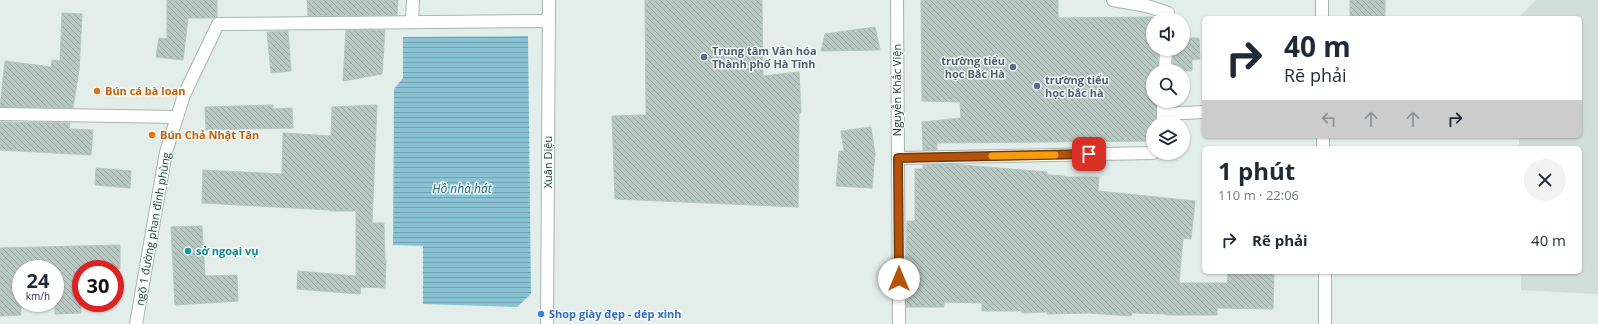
<!DOCTYPE html>
<html lang="vi">
<head>
<meta charset="utf-8">
<style>
  body { margin:0; font-family:"Open Sans",sans-serif; background:#f2f2f3; color:#1f2937; height:100vh; display:flex; flex-direction:column; font-size:15px; white-space:nowrap }
  * { box-sizing:border-box; margin:0 }
  p { font-size:13px; color:#747a83 }
  .icon { flex:none; width:22px; height:22px; fill:none; stroke:currentColor; stroke-width:2; stroke-linecap:round; stroke-linejoin:round }
  .map { position:relative; flex:1; overflow:hidden }
  .panel { position:absolute; left:1202px; top:146px; width:380px; height:128px; display:flex; flex-direction:column; background:#fff; border-radius:6px; box-shadow:0 1px 3px #0004 }
  .panel>* { flex:none }
  .top-card { position:absolute; left:1202px; top:16px; width:380px; height:122px; border-radius:6px; box-shadow:0 1px 3px #0004; background:#fff; color:#1f2937; overflow:hidden }
  .fabs { position:absolute; left:1146px; top:12px; display:grid; gap:8px }
  .fabs a { display:grid; place-items:center; width:44px; height:44px; border-radius:50%; background:#fff; box-shadow:0 1px 3px #0004; font-size:20px }
  .speed { position:absolute; left:12px; top:260px; display:flex; gap:8px; font-size:20px; font-weight:700; text-align:center }
  .speed>* { display:grid; place-content:center; width:52px; height:52px; border-radius:50%; background:#fff; box-shadow:0 1px 3px #0004; line-height:1 }
  .speed small { font-size:10px; font-weight:400 }
  .speed .limit { border:6px solid #d22; background:#fff; color:#111 }
  .pin { position:absolute; display:grid; place-items:center; width:34px; height:34px; color:#fff; margin:-17px; border-radius:8px; box-shadow:0 2px 6px #0006 }
  .me { position:absolute; width:44px; margin:-22px; rotate:0deg; stroke-linejoin:round; filter:drop-shadow(0 0 3px #0008) }
  .turn { display:flex; align-items:center; gap:14px; height:84px; padding:0 16px; font-size:18px }
  .turn .icon { width:52px; height:52px; stroke-width:2.5 }
  .turn b { display:block; font-size:28px; line-height:34px }
  .lanes { display:flex; align-items:center; height:38px; padding:0 16px; background:#0003; justify-content:center; gap:20px; direction:ltr }
  .lanes .off { opacity:.35 }
  .round { display:grid; place-items:center; flex:none; width:42px; height:42px; border-radius:21px; background:#f2f2f3 }
  .headline { display:flex; align-items:center; justify-content:space-between; height:68px; padding:0 16px }
  h1 { font-size:24px; font-weight:700; line-height:30px }
  ul { padding:0; list-style:none }
  li { display:flex; align-items:center; gap:12px; height:52px; padding:0 16px }
  li div { flex:1 }
  li b { display:block; font-size:15px }
  li em { font-style:normal }
  .map>svg:first-child { display:block }
  .built { fill:#d1ddd9 }
  .water { fill:url(#water-rules) }
  .building { fill:url(#building-back-hatch); stroke:#b5c7c1 }
  .lines { fill:none; stroke-linecap:round; stroke-linejoin:round }
  .minor-casing { stroke:#a5b6b2; stroke-width:14 }
  .minor { stroke:#fff; stroke-width:12 }
  .route-casing { stroke:#753606; stroke-width:10 }
  .route { stroke:#b45309; stroke-width:7 }
  .slow { stroke:#f59e0b; stroke-width:7 }
  .service-dot { fill:#5c6f8a; stroke:#f4faf7; stroke-width:1.5 }
  .food-dot { fill:#e8710a; stroke:#f4faf7; stroke-width:1.5 }
  .culture-dot { fill:#0f9aa8; stroke:#f4faf7; stroke-width:1.5 }
  .shop-dot { fill:#3f7fe0; stroke:#f4faf7; stroke-width:1.5 }
  .labels { text-anchor:middle; stroke-width:3; stroke-linejoin:round; paint-order:stroke }
  .service-label { font-size:11px; font-weight:bold; fill:#4e5e75; stroke:#f4faf7; text-anchor:start }
  .street-label { font-size:11px; fill:#22403a; stroke:#f4faf7 }
  .food-label { font-size:11px; font-weight:bold; fill:#c56008; stroke:#f4faf7; text-anchor:start }
  .culture-label { font-size:11px; font-weight:bold; fill:#0d838f; stroke:#f4faf7; text-anchor:start }
  .shop-label { font-size:11px; font-weight:bold; fill:#366cbe; stroke:#f4faf7; text-anchor:start }
  .water-label { font-size:12px; font-style:italic; fill:#19657e; stroke:#f4faf7 }
</style>
</head>
<body>
<div class="map">
<svg width="1598" height="324" viewBox="0 0 1598 324">
  <defs>
    <pattern id="water-rules" width="6" height="5" patternUnits="userSpaceOnUse"><rect width="6" height="5" fill="#89c3d4"/><path d="M0 2.5h6" fill="none" stroke="#70a0ad"/></pattern>
    <pattern id="building-back-hatch" width="6" height="6" patternUnits="userSpaceOnUse"><rect width="6" height="6" fill="#b8c8c3"/><path d="M-1 5l2 2M0 0l6 6M5-1l2 2" fill="none" stroke="#95a49f"/></pattern>
  </defs>
  <rect width="100%" height="100%" fill="#e3edea"/>
  <!-- built -->
  <polygon class="built" points="1536,0 1598,0 1598,294 1521,290 1521,272 1580,272 1580,148 1519,148 1519,136 1580,136 1580,18 1518,18"/>
  <!-- water -->
  <polygon class="water" points="528,36 531,294 517,307 423,304 423,246 393,245 394,89 403,78 403,37"/>
  <!-- building -->
  <g class="building">
    <polygon points="167,0 217,0 217,17 213,18 188,18 183,60 156,57 159,38 167,39"/>
    <polygon points="307,0 398,0 397,15 308,16"/>
    <polygon points="645,0 762,0 763,76 799,72 801,113 799,113 798,207 615,199 612,116 646,115"/>
    <polygon points="921,0 1058,0 1058,18 1153,17 1153,49 1158,49 1158,71 1153,71 1153,101 1156,101 1156,123 1153,123 1153,141 937,143 937,150 923,150 922,122 961,118 960,102 922,101"/>
    <rect x="1350" y="0" width="35" height="18"/>
    <polygon points="62,13 82,14 79,70 73,108 0,107 5,61 51,67 52,60 60,61"/>
    <polygon points="875,27 880,50 821,51 825,34"/>
    <polygon points="346,30 385,30 382,74 343,81"/>
    <polygon points="288,31 291,71 271,73 267,32"/>
    <polygon points="1183,38 1199,38 1200,59 1192,60 1192,71 1173,71 1173,49 1183,49"/>
    <polygon points="273,105 273,109 292,108 293,128 206,130 205,107"/>
    <polygon points="377,105 372,223 384,223 385,260 386,260 385,288 361,287 360,294 297,289 298,271 356,276 356,211 330,211 330,210 202,203 203,170 282,174 283,133 331,136 332,107"/>
    <polygon points="0,122 70,123 69,129 93,130 91,155 0,150"/>
    <polygon points="871,127 875,154 872,188 836,186 839,151 844,151 841,131"/>
    <polygon points="950,164 1047,172 1047,175 1065,176 1065,177 1099,177 1098,191 1195,201 1191,239 1183,238 1179,283 1227,283 1228,272 1274,272 1273,309 1217,308 1217,315 1166,315 1166,314 1132,313 1131,316 1090,313 1047,314 1047,312 1022,313 1022,311 982,311 982,303 944,302 944,307 906,307 907,221 915,221 915,169 923,169 923,165"/>
    <polygon points="96,168 131,171 130,188 95,185"/>
    <polygon points="202,226 205,276 237,275 238,301 175,305 171,227"/>
    <polygon points="120,245 120,269 81,269 81,313 55,314 55,269 21,269 21,315 0,316 0,248"/>
  </g>
  <g class="lines">
    <defs>
      <g id="minor">
        <polyline points="897,0 899,324"/>
        <polyline points="1113,0 1147,6 1168,13 1167,19"/>
        <polyline points="1322,0 1322,18"/>
        <polyline points="412,22 413,0"/>
        <polyline points="1165,71 1166,49"/>
        <polyline points="0,114 177,117"/>
        <polyline points="1163,114 1204,112"/>
        <polyline points="1163,123 1163,101"/>
        <polyline points="1323,136 1323,148"/>
        <polyline points="898,158 1153,153"/>
        <polyline points="1325,272 1325,324"/>
        <polyline points="136,324 166,152 184,95 218,24 549,21"/>
        <polyline points="547,324 549,0"/>
      </g>
    </defs>
    <!-- minor casing -->
    <use href="#minor" class="minor-casing"/>
    <!-- minor -->
    <use href="#minor" class="minor"/>
  </g>
  <g class="lines">
    <defs>
      <polyline id="route" points="899,279 898,158 1089,154"/>
    </defs>
    <!-- route casing -->
    <use href="#route" class="route-casing"/>
    <!-- route -->
    <use href="#route" class="route"/>
    <!-- slow -->
    <polyline class="slow" points="992,156 1055,155"/>
  </g>
  <!-- markers -->
  <g class="service-dot">
    <circle cx="704" cy="57" r="4"/>
    <circle cx="1013" cy="67" r="4"/>
    <circle cx="1037" cy="86" r="4"/>
  </g>
  <g class="food-dot">
    <circle cx="97" cy="91" r="4"/>
    <circle cx="152" cy="135" r="4"/>
  </g>
  <circle class="culture-dot" cx="188" cy="251" r="4"/>
  <circle class="shop-dot" cx="541" cy="314" r="4"/>
  <g class="labels">
    <!-- service labels -->
    <g class="service-label">
      <text x="712" y="55">Trung tâm Văn hóa<tspan x="712" dy="13">Thành phố Hà Tĩnh</tspan></text>
      <text x="1005" y="65" text-anchor="end">trường tiểu<tspan x="1005" dy="13">học Bắc Hà</tspan></text>
      <text x="1045" y="84">trường tiểu<tspan x="1045" dy="13">học bắc hà</tspan></text>
    </g>
    <!-- street labels -->
    <g class="street-label">
      <text transform="translate(897 90) rotate(-90)" y="4">Nguyễn Khắc Viện</text>
      <text transform="translate(548 162) rotate(-90)" y="4">Xuân Diệu</text>
      <text transform="translate(153 229) rotate(-80)" y="4">ngõ 1 đường phan đình phùng</text>
    </g>
    <!-- food labels -->
    <g class="food-label">
      <text x="105" y="95">Bún cá bà loan</text>
      <text x="160" y="139">Bún Chả Nhật Tân</text>
    </g>
    <!-- culture labels -->
    <g class="culture-label">
      <text x="196" y="255">sở ngoại vụ</text>
    </g>
    <!-- shop labels -->
    <g class="shop-label">
      <text x="549" y="318">Shop giày đẹp - dép xinh</text>
    </g>
    <!-- water labels -->
    <g class="water-label">
      <text x="462" y="193">Hồ nhà hát</text>
    </g>
  </g>
</svg>
<div class="fabs">
<a><svg class="icon" aria-label="sound" viewBox="0 0 24 24"><path d="M4 9h4l5-4v14l-5-4H4zM17 9q2 3 0 6"/></svg></a>
<a><svg class="icon" aria-label="search" viewBox="0 0 24 24"><circle cx="10" cy="10" r="6"/><path d="M15 15l6 6"/></svg></a>
<a><svg class="icon" aria-label="layers" viewBox="0 0 24 24"><path d="M12 4l9 5-9 5-9-5zM3 14l9 5 9-5"/></svg></a>
</div>
<div class="speed"><div>24<small>km/h</small></div><div class="limit">30</div></div>
<div class="pin" style="left:1089px;top:154px;background:#d93025"><svg class="icon" aria-label="arrive" viewBox="0 0 24 24"><path d="M6 21V4h12l-3 4 3 4H6"/></svg></div>
<svg class="me" style="left:899px;top:279px" viewBox="-20 -20 40 40"><circle r="19" fill="#fff"/><path d="M0-13L10 11 0 6-10 11z" fill="#b45309"/></svg>
<div class="top-card">
<div class="turn"><svg class="icon" aria-label="right" viewBox="0 0 24 24"><path d="M7 20v-9h11M14 6l5 5-5 5"/></svg><div><b>40 m</b>Rẽ phải</div></div>
<div class="lanes"><svg class="icon off" aria-label="left" viewBox="0 0 24 24"><path d="M17 20v-9H6M10 6l-5 5 5 5"/></svg><svg class="icon off" aria-label="ahead" viewBox="0 0 24 24"><path d="M12 20V5M6 11l6-6 6 6"/></svg><svg class="icon off" aria-label="ahead" viewBox="0 0 24 24"><path d="M12 20V5M6 11l6-6 6 6"/></svg><svg class="icon" aria-label="right" viewBox="0 0 24 24"><path d="M7 20v-9h11M14 6l5 5-5 5"/></svg></div>
</div>
<section class="panel">
<div class="headline"><div><h1>1 phút</h1><p>110 m · 22:06</p></div><a class="round"><svg class="icon" aria-label="close" viewBox="0 0 24 24"><path d="M6 6l12 12M18 6L6 18"/></svg></a></div>
<ul>
<li><svg class="icon" aria-label="right" viewBox="0 0 24 24"><path d="M7 20v-9h11M14 6l5 5-5 5"/></svg><div><b>Rẽ phải</b></div><em>40 m</em></li>
</ul>
</section>
</div>
</body>
</html>
